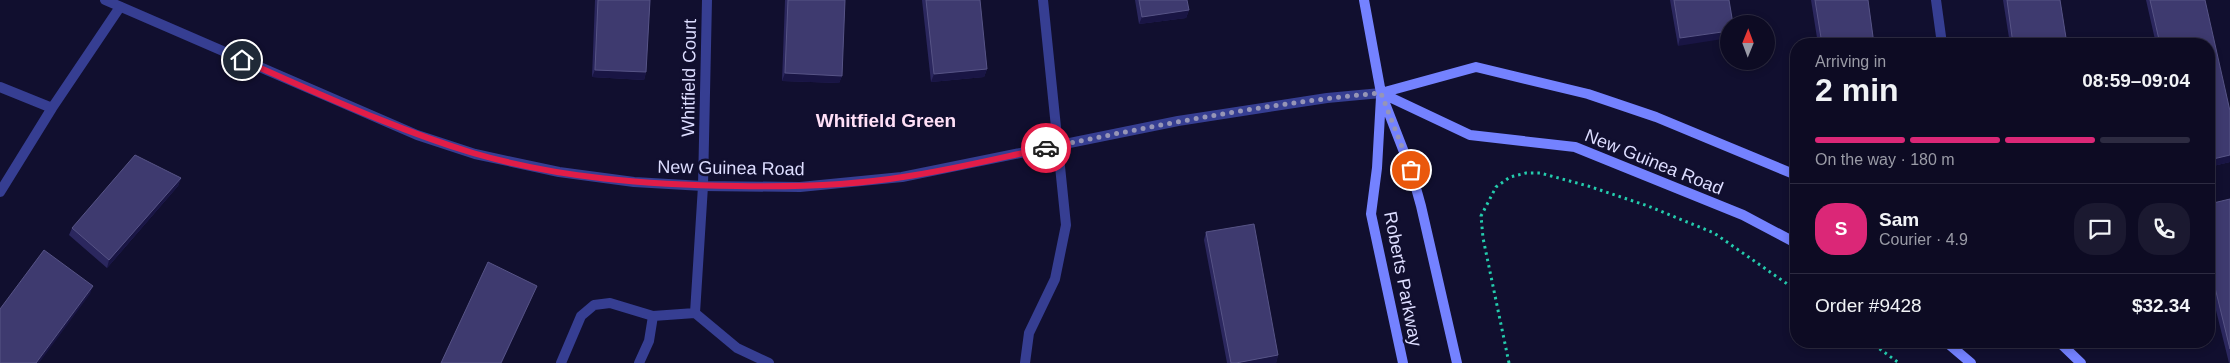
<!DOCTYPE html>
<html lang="en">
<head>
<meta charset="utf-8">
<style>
  :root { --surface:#0d0b23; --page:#1b1930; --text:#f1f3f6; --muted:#9a9ba6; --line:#2d2b41; --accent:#db2777 }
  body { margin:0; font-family:Helvetica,sans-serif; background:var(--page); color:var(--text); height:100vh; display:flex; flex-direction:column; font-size:19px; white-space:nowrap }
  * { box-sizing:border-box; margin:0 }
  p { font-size:16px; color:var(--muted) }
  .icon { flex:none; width:28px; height:28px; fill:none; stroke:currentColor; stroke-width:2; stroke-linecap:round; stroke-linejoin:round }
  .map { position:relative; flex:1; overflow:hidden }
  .details { position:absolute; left:1790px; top:38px; width:425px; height:310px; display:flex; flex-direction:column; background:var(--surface); border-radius:20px; box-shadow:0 2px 8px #0003,0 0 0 1px var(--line) }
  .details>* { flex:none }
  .needle { width:32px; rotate:1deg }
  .buttons { position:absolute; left:1720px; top:15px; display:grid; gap:10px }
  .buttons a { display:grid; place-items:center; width:55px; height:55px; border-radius:50%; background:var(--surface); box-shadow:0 2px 8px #0003,0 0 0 1px var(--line); font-size:25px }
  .pin { position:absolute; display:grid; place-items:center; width:42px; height:42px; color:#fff; margin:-21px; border:2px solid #fff; border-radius:50%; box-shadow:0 1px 5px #0007 }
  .courier { position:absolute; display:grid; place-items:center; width:50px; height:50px; margin:-25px; border:4px solid #e11d48; border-radius:50%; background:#fff; color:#222; box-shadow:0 1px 6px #0007 }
  .summary em { font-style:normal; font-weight:700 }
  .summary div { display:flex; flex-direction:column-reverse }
  .summary { display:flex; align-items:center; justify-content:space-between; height:85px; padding:0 25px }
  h1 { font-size:32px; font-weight:700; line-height:38px }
  .bar { display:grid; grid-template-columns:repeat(4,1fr); gap:8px 5px; align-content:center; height:60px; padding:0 25px }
  .bar i { height:6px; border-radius:4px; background:var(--line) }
  .bar .on { background:var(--accent) }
  .bar p { grid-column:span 4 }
  .line { display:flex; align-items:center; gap:12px; padding:0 25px; border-top:1px solid var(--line) }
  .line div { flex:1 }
  .round { display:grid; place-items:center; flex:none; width:52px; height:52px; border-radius:20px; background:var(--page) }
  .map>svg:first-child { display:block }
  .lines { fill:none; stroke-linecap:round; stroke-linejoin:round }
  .path { stroke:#24ccad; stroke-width:3; stroke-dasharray:2.5 4; stroke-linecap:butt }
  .minor { stroke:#363e92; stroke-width:10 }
  .tertiary { stroke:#363e92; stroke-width:10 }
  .secondary { stroke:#7482ff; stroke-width:10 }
  .wall { fill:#2b275e }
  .shaded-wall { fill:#191544 }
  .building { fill:#3e3a6f; stroke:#575486 }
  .done { stroke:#9695b6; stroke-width:5; stroke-dasharray:0 9 }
  .route { stroke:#e11d48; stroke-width:6 }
  .labels { text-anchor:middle; stroke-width:5; stroke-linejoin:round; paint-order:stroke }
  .street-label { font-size:18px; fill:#ddf; stroke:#110f2f }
  .neighbourhood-label { font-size:19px; font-weight:bold; fill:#ffdff7; stroke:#110f2f }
</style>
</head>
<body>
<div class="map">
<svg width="2230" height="363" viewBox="0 0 2230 363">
  <rect width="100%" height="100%" fill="#110f2f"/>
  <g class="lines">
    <!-- path -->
    <path class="path" d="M1869 341 1899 363
      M1509 363 1483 238 1481 216 1496 187 1510 177 1526 173H1540L1588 186 1648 206 1714 233 1796 290"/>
    <!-- minor -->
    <path class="minor" d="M707 0 703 186 695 313 737 348 769 363
      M1936 0 1942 44
      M0 87 52 108
      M0 192 52 108 120 7
      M561 363 581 316 594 305 610 303 653 316 695 313
      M639 363 649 341 653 316
      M1025 363 1029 333 1055 279 1066 225 1043 0"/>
    <!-- tertiary -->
    <path class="tertiary" d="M105 0 417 135 475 154 559 172 634 182 703 186 800 187 902 177 1178 121 1327 98 1381 93"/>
    <!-- secondary -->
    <path class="secondary" d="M1364 0 1381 93 1411 170 1421 206 1457 363
      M1381 93 1470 135 1575 147 1743 215 1796 243
      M1381 93 1476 67 1588 94 1656 117 1796 175
      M1381 97 1377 168 1371 214 1403 363
      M1945 341 1971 363
      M2058 341 2081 363"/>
  </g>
  <!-- wall -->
  <path class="wall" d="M595 0H650L646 72 644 80 592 77Z
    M785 0H845L842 76 839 83 782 81Z
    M922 0H980L987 69 984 77 931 82Z
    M1135 0H1187L1189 10 1186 18 1139 24Z
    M1670 0H1729L1678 46Z
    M1811 0H1868L1874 44H1818Z
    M2003 0H2060L2067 44H2010Z
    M2146 0H2205L2230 162 2209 167V44H2156Z
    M181 178 178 186 107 268 69 235 72 228Z
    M2230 199V363H2229L2209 282V204Z
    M1206 232 1278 355 1276 363H1227L1204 240Z"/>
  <!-- shaded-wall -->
  <path class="shaded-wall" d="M1189 10 1186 18 1139 24 1142 17Z
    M1729 31V38L1678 46 1680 38Z
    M987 69 984 77 931 82 934 74Z
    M595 70 646 72 644 80 592 77Z
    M785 73 842 76 839 83 782 81Z
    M2230 155V162L2209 167V160Z
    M181 178 178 186 107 268 109 260Z
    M93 286 90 294 39 363H36Z
    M537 286 534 293 502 363H501Z
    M1278 355 1276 363H1236Z"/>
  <!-- building -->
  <path class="building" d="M598 0H650L646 72 595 70Z
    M788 0H845L842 76 785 73Z
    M926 0H980L987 69 934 74Z
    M1139 0H1187L1189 10 1142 17Z
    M1674 0H1729L1733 24H1729V31L1680 38Z
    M1815 0H1868L1874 44H1822Z
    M2007 0H2060L2067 44H2013Z
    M2150 0H2205L2230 111V155L2209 160V44H2160Z
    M135 155 181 178 109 260 72 228Z
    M2230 199V349L2209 263V204Z
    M1254 224 1278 355 1236 363H1231L1206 232Z
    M44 250 93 286 36 363H0V309Z
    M488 262 537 286 501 363H441Z"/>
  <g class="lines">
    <!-- done -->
    <path class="done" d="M1046 148C1157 125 1268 103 1381 93L1411 170"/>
    <!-- route -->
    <path class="route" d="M242 60C318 93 394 129 473 153 558 178 649 185 737 186 792 187 848 186 903 177 951 170 999 158 1046 148"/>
  </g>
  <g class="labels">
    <!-- street labels -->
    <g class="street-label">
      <text transform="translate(689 78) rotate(-89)" y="6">Whitfield Court</text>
      <text transform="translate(1654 162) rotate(22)" y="6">New Guinea Road</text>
      <text transform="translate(731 168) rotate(1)" y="6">New Guinea Road</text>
      <text transform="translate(1403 279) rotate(79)" y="6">Roberts Parkway</text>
    </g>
    <!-- neighbourhood labels -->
    <g class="neighbourhood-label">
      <text x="886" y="127">Whitfield Green</text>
    </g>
  </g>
</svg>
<div class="buttons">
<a><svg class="needle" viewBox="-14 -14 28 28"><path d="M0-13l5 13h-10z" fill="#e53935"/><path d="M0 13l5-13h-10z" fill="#9a9ba6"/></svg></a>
</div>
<div class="pin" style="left:1411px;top:170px;background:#ea580c"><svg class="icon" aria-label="bag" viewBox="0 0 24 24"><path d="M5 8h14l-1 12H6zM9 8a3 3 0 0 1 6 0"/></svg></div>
<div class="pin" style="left:242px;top:60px;background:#1f2937"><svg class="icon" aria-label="home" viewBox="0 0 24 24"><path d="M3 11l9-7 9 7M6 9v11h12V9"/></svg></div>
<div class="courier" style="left:1046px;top:148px"><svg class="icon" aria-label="car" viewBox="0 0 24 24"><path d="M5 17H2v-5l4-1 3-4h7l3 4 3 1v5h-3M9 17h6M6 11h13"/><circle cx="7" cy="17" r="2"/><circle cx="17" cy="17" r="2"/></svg></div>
<section class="details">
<div class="summary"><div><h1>2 min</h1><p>Arriving in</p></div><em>08:59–09:04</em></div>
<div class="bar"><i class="on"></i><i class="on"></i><i class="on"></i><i></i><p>On the way · 180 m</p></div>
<div class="line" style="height:90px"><b class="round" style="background:var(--accent);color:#fff">S</b><div><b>Sam</b><p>Courier · 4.9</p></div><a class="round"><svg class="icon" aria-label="chat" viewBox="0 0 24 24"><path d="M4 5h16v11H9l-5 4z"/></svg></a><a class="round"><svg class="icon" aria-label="phone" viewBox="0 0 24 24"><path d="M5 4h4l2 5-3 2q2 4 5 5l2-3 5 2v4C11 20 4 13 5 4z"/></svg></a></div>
<div class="line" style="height:65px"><div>Order #9428</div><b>$32.34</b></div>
</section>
</div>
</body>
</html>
